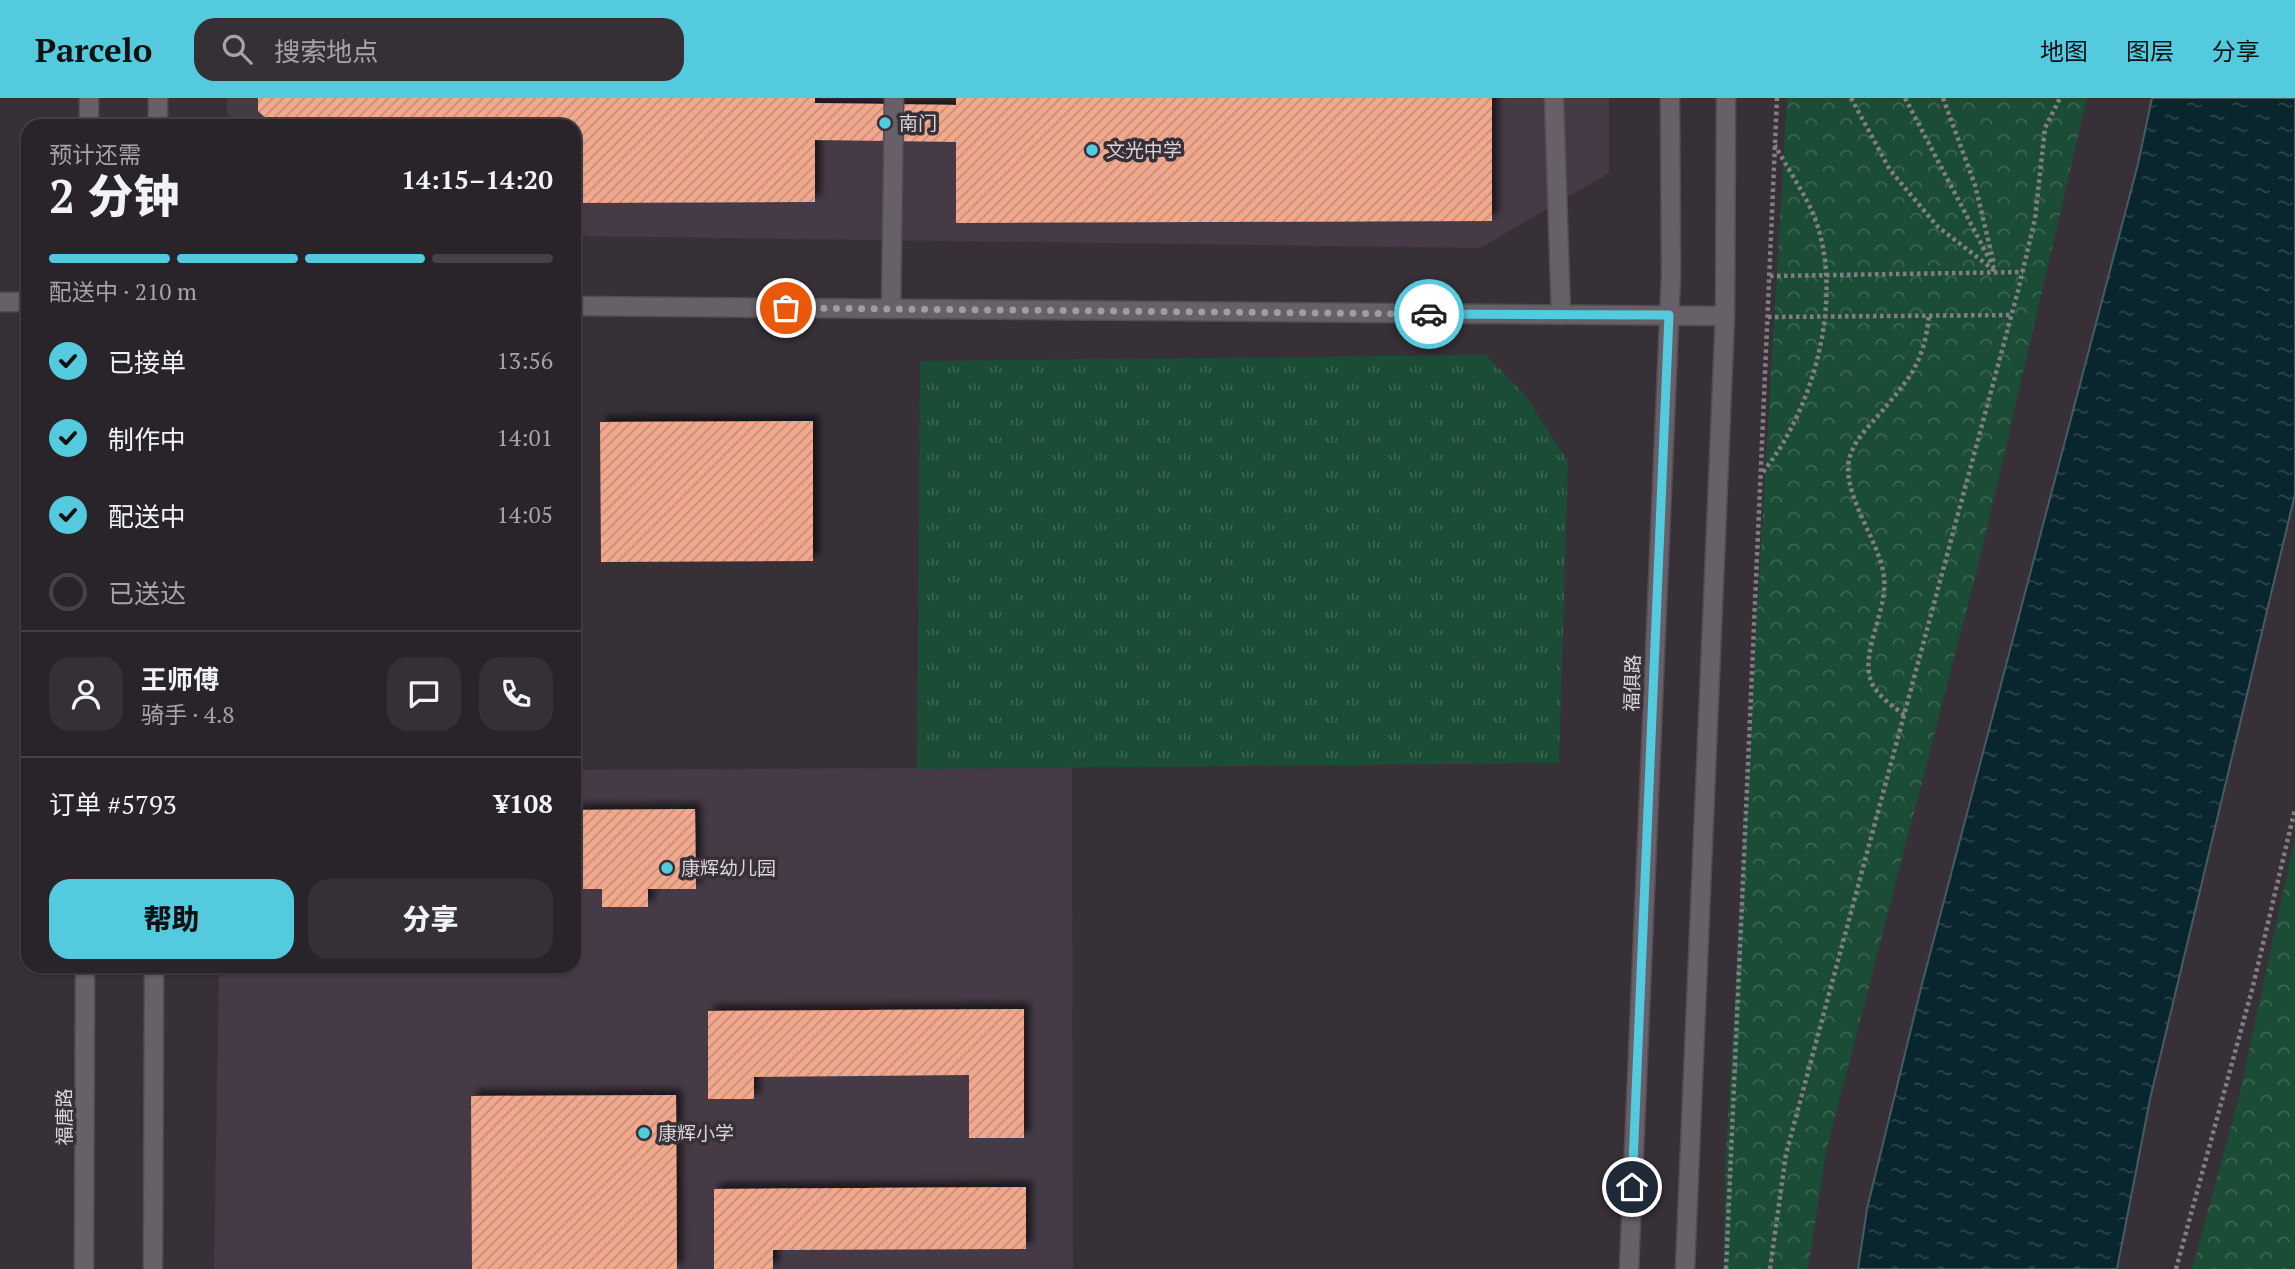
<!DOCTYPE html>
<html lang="zh">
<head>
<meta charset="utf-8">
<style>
  :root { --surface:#292429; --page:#353035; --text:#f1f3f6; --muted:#a5a4a8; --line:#454146; --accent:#54cade }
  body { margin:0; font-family:"PT Serif","Noto Sans SC",serif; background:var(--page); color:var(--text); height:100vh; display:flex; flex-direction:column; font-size:26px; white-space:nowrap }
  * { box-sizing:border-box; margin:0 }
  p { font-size:23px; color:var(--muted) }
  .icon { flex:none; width:38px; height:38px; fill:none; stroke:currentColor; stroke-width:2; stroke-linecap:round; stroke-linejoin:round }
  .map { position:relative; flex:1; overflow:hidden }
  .drawer { position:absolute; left:21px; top:21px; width:560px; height:854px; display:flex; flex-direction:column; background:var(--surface); border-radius:21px; box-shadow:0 2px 5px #0004,0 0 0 2px var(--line) }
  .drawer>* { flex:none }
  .pin { position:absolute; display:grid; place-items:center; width:60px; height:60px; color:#fff; margin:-30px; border:4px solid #fff; border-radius:50%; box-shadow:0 2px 7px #0007 }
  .courier { position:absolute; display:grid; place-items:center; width:70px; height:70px; margin:-35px; border:5px solid #54cade; border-radius:50%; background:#fff; color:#222; box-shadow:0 2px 9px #0007 }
  .summary em { font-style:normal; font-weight:800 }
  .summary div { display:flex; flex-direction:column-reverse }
  .summary { display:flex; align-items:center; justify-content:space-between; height:119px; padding:0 28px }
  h1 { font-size:46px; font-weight:800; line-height:52px }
  .bar { display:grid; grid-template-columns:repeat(4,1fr); gap:10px 7px; align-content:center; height:84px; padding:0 28px }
  .bar i { height:9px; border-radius:5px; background:var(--line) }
  .bar .active { background:var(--accent) }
  .bar p { grid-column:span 4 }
  .line { display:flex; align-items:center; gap:18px; padding:0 28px; border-top:2px solid var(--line) }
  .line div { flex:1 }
  .round { display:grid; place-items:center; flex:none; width:74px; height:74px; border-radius:21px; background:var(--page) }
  ol { padding:0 28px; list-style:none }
  li { display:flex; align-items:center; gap:21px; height:77px }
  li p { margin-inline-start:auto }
  li .icon { padding:7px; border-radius:50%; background:var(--accent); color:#111; stroke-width:4 }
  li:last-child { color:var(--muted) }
  li i { width:38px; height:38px; border:4px solid var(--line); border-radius:50% }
  .button { display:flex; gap:14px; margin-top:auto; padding:14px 28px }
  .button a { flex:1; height:80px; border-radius:21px; background:var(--accent); color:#111; font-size:28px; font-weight:800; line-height:80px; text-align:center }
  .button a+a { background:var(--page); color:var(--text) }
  header { display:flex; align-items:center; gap:42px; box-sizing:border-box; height:98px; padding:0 35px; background:var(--accent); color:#111 }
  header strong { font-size:33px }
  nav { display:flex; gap:38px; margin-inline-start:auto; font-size:24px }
  .search { width:490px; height:63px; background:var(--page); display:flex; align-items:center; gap:18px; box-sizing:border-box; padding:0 24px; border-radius:21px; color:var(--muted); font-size:26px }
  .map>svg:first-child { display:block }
  .built { fill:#453a45 }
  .grass { fill:url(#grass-tufts) }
  .forest { fill:url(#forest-crowns) }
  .water { fill:url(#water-ripples); stroke:#485b62; stroke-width:2 }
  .building { fill:url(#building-hatch); filter:url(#shadow) }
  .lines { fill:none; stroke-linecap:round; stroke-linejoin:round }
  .street-casing { stroke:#534d53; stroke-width:21 }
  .secondary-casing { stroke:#534d53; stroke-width:21 }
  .path { stroke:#847e84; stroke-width:4.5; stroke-dasharray:3.5 3.5; stroke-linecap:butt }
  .street { stroke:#686068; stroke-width:18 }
  .secondary { stroke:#686068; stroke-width:18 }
  .done { stroke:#a19ca1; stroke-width:7; stroke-dasharray:0 12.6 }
  .route { stroke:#54cade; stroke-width:9 }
  .poi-dot { fill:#54cade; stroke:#373037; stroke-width:2.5 }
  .labels { text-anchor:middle; stroke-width:7; stroke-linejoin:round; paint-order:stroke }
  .poi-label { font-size:19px; fill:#dad6da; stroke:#373037; text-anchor:start }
  .street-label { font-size:19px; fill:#dad6da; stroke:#373037 }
</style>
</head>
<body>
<header>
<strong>Parcelo</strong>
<div class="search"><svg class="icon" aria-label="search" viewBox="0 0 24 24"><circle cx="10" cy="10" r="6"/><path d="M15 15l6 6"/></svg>搜索地点</div>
<nav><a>地图</a><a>图层</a><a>分享</a></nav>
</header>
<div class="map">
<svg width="2295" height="1171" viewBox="0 0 2295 1171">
  <defs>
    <pattern id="grass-tufts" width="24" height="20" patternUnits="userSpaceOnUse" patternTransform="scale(1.75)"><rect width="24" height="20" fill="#1a4c36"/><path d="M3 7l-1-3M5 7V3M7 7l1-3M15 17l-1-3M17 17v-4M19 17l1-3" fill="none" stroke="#3b6552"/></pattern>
    <pattern id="forest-crowns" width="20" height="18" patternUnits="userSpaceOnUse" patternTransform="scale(1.75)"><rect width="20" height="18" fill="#1a4c36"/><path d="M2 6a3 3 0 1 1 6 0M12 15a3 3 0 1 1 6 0" fill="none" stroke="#3b6552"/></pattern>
    <pattern id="water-ripples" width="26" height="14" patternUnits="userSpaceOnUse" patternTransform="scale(1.75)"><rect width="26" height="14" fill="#09262f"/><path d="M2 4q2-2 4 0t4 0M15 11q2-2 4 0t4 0" fill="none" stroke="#2c454d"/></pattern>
    <pattern id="building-hatch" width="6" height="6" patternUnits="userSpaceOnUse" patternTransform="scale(1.75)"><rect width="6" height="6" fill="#f1a88d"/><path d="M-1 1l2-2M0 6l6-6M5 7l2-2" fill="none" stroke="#c58e7a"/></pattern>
    <filter id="shadow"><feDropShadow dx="6" dy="-6" stdDeviation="3.5" flood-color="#0009"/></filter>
  </defs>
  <rect width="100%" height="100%" fill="#373037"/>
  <!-- built -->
  <path class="built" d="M227 0H1609V75L1480 150 574 138V28H240L227 15Z
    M1072 669 1073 1171H214L219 868H574V672Z"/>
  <!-- grass -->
  <path class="grass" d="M1486 257 1526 298 1568 364 1559 665 917 671 920 263Z"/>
  <!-- forest -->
  <path class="forest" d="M1787 0H2087L1981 456 1826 1054 1808 1171H1724L1725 1069Z
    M2295 739V1171H2192L2238 1003Z"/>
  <!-- water -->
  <path class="water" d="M2152 0H2295V396L2150 1001 2117 1171H1858L1867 1111 1921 890 2138 66Z"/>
  <!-- building -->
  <path class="building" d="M258 0H815V5L956 7V0H1492V123L956 125V44L815 42V104L574 105V28H274L258 13Z
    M813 323V463L601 464 600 324Z
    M695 711 696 791H648V809H602V791H574V712Z
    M1024 911V1040H969V977L754 979V1001H708V913Z
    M676 997 677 1171H472L471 998Z
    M1026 1089V1151L773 1152V1171H714V1091Z"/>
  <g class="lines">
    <defs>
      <path id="street" d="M1554 0 1561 217
        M0 204H28
        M891 211 894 0"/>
      <path id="secondary" d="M89 28V0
        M158 28V0
        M574 208 1725 218
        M84 1171 85 868
        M153 1171 154 868
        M1629 1171 1671 177 1670 0
        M1685 1171 1725 218 1726 0"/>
    </defs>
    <!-- street casing -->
    <use href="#street" class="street-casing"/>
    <!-- secondary casing -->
    <use href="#secondary" class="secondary-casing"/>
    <!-- path -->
    <path class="path" d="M1851 0 1890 72 1937 128 1995 173
      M1905 0 1994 170
      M1943 0 1975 87 1994 166
      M1770 178 2023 174
      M1768 219 2012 217
      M1763 374C1815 309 1845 197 1814 118 1804 94 1787 70 1775 47
      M1904 617C1893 608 1876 597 1871 583 1860 554 1888 512 1884 479 1880 441 1835 389 1852 353 1857 340 1868 329 1877 319 1908 282 1924 267 1929 217
      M1726 1171 1777 0
      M1770 1171 1786 1056 2018 193 2035 121 2045 30 2060 0
      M2176 1171 2253 888 2295 711"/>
    <!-- street -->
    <use href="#street" class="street"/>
    <!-- secondary -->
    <use href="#secondary" class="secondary"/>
  </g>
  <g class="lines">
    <!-- done -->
    <path class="done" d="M786 210 1429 216"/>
    <!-- route -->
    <path class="route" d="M1429 216 1669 217 1632 1089"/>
  </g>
  <!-- markers -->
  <g class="poi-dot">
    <circle cx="885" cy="25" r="7"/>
    <circle cx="1092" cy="52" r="7"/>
    <circle cx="667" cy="770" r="7"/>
    <circle cx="644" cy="1035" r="7"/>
  </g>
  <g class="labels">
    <!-- poi labels -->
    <g class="poi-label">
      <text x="899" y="32">南门</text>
      <text x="1106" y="59">文光中学</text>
      <text x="681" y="777">康辉幼儿园</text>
      <text x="658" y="1042">康辉小学</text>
    </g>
    <!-- street labels -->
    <g class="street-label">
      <text transform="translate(1632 585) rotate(-88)" y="7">福俱路</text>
      <text transform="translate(64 1019) rotate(-90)" y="7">福唐路</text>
    </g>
  </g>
</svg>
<div class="pin" style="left:786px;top:210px;background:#ea580c"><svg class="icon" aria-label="bag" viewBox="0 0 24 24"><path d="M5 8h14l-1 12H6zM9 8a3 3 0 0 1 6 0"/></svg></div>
<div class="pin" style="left:1632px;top:1089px;background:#1f2937"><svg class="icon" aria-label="home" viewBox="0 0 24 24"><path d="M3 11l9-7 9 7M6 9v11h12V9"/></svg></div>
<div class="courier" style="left:1429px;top:216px"><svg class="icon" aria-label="car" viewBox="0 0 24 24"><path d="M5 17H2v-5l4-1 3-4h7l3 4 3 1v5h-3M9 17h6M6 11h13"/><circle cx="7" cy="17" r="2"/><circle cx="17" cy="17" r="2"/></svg></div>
<section class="drawer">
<div class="summary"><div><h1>2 分钟</h1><p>预计还需</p></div><em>14:15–14:20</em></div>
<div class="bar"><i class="active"></i><i class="active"></i><i class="active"></i><i></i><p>配送中 · 210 m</p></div>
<ol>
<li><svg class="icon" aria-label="check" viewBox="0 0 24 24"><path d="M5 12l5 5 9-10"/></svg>已接单<p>13:56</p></li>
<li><svg class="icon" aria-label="check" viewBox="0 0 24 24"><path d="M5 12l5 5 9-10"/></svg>制作中<p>14:01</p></li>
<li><svg class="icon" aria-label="check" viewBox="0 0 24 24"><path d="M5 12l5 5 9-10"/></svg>配送中<p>14:05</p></li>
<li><i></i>已送达</li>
</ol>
<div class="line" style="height:126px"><a class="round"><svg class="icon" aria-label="person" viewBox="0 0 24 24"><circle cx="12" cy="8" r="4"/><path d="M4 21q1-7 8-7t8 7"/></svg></a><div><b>王师傅</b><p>骑手 · 4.8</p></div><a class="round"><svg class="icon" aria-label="chat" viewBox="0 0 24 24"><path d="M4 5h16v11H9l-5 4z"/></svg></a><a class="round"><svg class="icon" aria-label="phone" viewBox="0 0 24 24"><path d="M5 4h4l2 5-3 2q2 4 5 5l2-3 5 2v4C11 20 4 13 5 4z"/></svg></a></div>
<div class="line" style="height:91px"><div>订单 #5793</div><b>¥108</b></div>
<div class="button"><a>帮助</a><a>分享</a></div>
</section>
</div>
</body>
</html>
